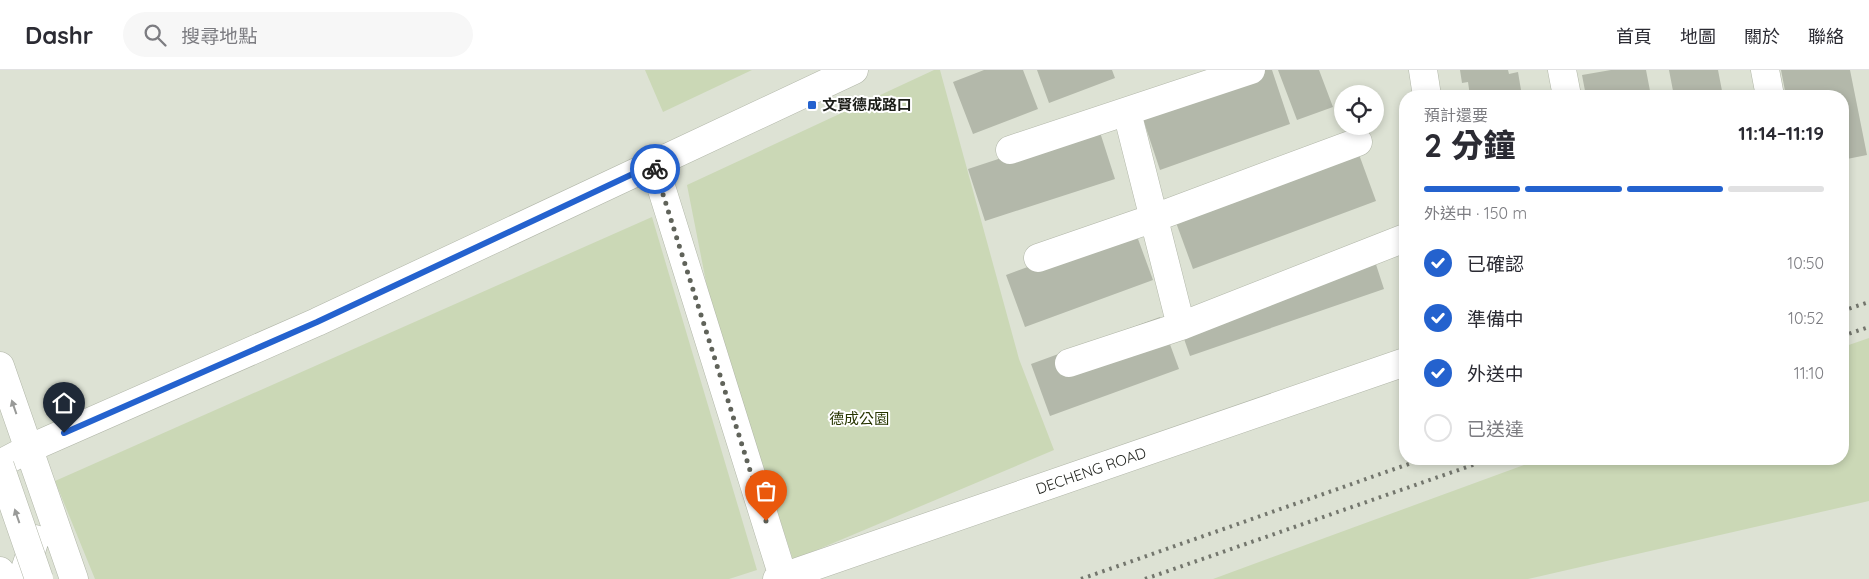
<!DOCTYPE html>
<html lang="zh-TW">
<head>
<meta charset="utf-8">
<style>
  :root { --surface:#fff; --page:#f7f7f7; --text:#2b2b33; --muted:#7c7c81; --line:#e1e1e2; --accent:#2462ce }
  body { margin:0; font-family:Quicksand,"Noto Sans TC",sans-serif; background:var(--page); color:var(--text); height:100vh; display:flex; flex-direction:column; font-size:19px; white-space:nowrap }
  * { box-sizing:border-box; margin:0 }
  p { font-size:16px; color:var(--muted) }
  .icon { flex:none; width:28px; height:28px; fill:none; stroke:currentColor; stroke-width:2; stroke-linecap:round; stroke-linejoin:round }
  .map { position:relative; flex:1; overflow:hidden }
  .details { position:absolute; left:1399px; top:20px; width:450px; height:375px; display:flex; flex-direction:column; background:var(--surface); border-radius:20px; box-shadow:0 2px 8px #0003 }
  .details>* { flex:none }
  .controls { position:absolute; left:1334px; top:15px; display:grid; gap:10px }
  .controls a { display:grid; place-items:center; width:50px; height:50px; border-radius:50%; background:var(--surface); box-shadow:0 2px 8px #0003; font-size:25px }
  .pin { position:absolute; display:grid; place-items:center; width:42px; height:42px; color:#fff; margin:-51px -21px; border-radius:50% 50% 50% 0; rotate:-45deg; box-shadow:0 0 5px #0007 }
  .pin .icon { rotate:45deg }
  .courier { position:absolute; display:grid; place-items:center; width:50px; height:50px; margin:-25px; border:4px solid #2462ce; border-radius:50%; background:#fff; color:#222; box-shadow:0 1px 6px #0007 }
  .headline em { font-style:normal; font-weight:800 }
  .headline div { display:flex; flex-direction:column-reverse }
  .headline { display:flex; align-items:center; justify-content:space-between; height:85px; padding:0 25px }
  h1 { font-size:32px; font-weight:800; line-height:38px }
  .bar { display:grid; grid-template-columns:repeat(4,1fr); gap:8px 5px; align-content:center; height:60px; padding:0 25px }
  .bar i { height:6px; border-radius:4px; background:var(--line) }
  .bar .on { background:var(--accent) }
  .bar p { grid-column:span 4 }
  ol { padding:0 25px; list-style:none }
  li { display:flex; align-items:center; gap:15px; height:55px }
  li p { margin-inline-start:auto }
  li .icon { padding:5px; border-radius:50%; background:var(--accent); color:#fff; stroke-width:4 }
  li:last-child { color:var(--muted) }
  li i { width:28px; height:28px; border:2px solid var(--line); border-radius:50% }
  header { display:flex; align-items:center; gap:30px; box-sizing:border-box; height:70px; padding:0 25px; background:var(--surface); border-bottom:1px solid var(--line) }
  header strong { font-size:24px }
  nav { display:flex; gap:28px; margin-inline-start:auto; font-size:18px }
  .search { width:350px; height:45px; background:var(--page); display:flex; align-items:center; gap:12px; box-sizing:border-box; padding:0 18px; border-radius:28px; color:var(--muted); font-size:19px }
  .map>svg:first-child { display:block }
  .green { fill:#cbd8b6 }
  .building { fill:#b3b8aa }
  .lines { fill:none; stroke-linecap:round; stroke-linejoin:round }
  .minor-casing { stroke:#b1b6a8; stroke-width:29 }
  .minor { stroke:#fff; stroke-width:28 }
  .rail { stroke:#73766d; stroke-width:4; stroke-dasharray:2.5 5; stroke-linecap:butt }
  .minor-bridge-casing { stroke:#b1b6a8; stroke-width:29; stroke-linecap:butt }
  .minor-bridge { stroke:#fff; stroke-width:28 }
  .oneway { fill:#999a98 }
  .done { stroke:#60635a; stroke-width:5; stroke-dasharray:0 9 }
  .route { stroke:#2462ce; stroke-width:6 }
  .poi-dot { fill:#2462ce; stroke:#fff; stroke-width:2 }
  .labels { text-anchor:middle; stroke-width:4; stroke-linejoin:round; paint-order:stroke }
  .poi-label { font-size:15px; font-weight:bold; fill:#1c1e19; stroke:#fff; text-anchor:start }
  .park-label { font-size:15px; fill:#273500; stroke:#fff }
  .street-label { font-size:15px; fill:#1c1e19; stroke:#fff }
</style>
</head>
<body>
<header>
<strong>Dashr</strong>
<div class="search"><svg class="icon" aria-label="search" viewBox="0 0 24 24"><circle cx="10" cy="10" r="6"/><path d="M15 15l6 6"/></svg>搜尋地點</div>
<nav><a>首頁</a><a>地圖</a><a>關於</a><a>聯絡</a></nav>
</header>
<div class="map">
<svg width="1869" height="509" viewBox="0 0 1869 509">
  <rect width="100%" height="100%" fill="#dde2d4"/>
  <!-- green -->
  <path class="green" d="M645 0H752L663 42Z
    M934 0H940L1019 289 1054 380 793 490 710 232 687 115Z
    M652 147 757 500 729 509H95L55 411Z
    M1869 268V431L1528 509H1213L1540 389H1842L1843 277Z"/>
  <!-- building -->
  <path class="building" d="M984 0H1023L1038 39 973 64 953 12Z
    M1037 0H1112L1115 8 1049 33Z
    M1255 0H1272L1290 54 1160 100 1140 40Z
    M1278 0H1319L1333 37 1297 50Z
    M1460 0H1508L1509 4 1518 2 1522 26H1470L1468 12 1462 13Z
    M1611 0H1646L1651 26H1586L1582 5Z
    M1669 0H1718L1723 26H1674Z
    M1781 0H1850L1867 85 1842 90V26H1786Z
    M1098 56 1115 109 985 151 968 99Z
    M1357 79 1376 131 1193 199 1174 147Z
    M1134 158 1153 210 1025 257 1006 205Z
    M1370 176 1384 219 1190 286 1175 243Z
    M1160 247 1179 299 1050 346 1031 294Z"/>
  <g class="lines">
    <defs>
      <path id="minor" d="M1423 0 1427 26
        M1562 0 1567 26
        M1765 0 1770 26
        M1127 42 1181 256
        M1010 80 1251 0
        M654 94 783 507
        M1038 188 1154 148 1358 72
        M1069 293 1181 256 1405 168
        M0 296 74 509
        M0 394 28 379 317 252 854 0
        M0 501 3 509
        M22 509 35 469
        M777 509 1405 292"/>
    </defs>
    <!-- minor casing -->
    <use href="#minor" class="minor-casing"/>
    <!-- minor -->
    <use href="#minor" class="minor"/>
    <!-- rail -->
    <path class="rail" d="M1842 241 1869 232
      M1842 266 1869 257
      M1081 509 1423 389
      M1145 509 1490 389"/>
    <defs>
      <path id="minor-bridge" d="M0 396 39 509"/>
    </defs>
    <!-- minor-bridge casing -->
    <use href="#minor-bridge" class="minor-bridge-casing"/>
    <!-- minor-bridge -->
    <use href="#minor-bridge" class="minor-bridge"/>
  </g>
  <!-- one-way arrows -->
  <defs><path id="oneway-solid" d="M-6-.8H1V-3.2L6.5 0L1 3.2V.8H-6Z" transform="scale(1.25)"/></defs>
  <g class="oneway">
    <use href="#oneway-solid" transform="translate(14 337) rotate(-109)"/>
    <use href="#oneway-solid" transform="translate(17 446) rotate(-109)"/>
  </g>
  <g class="lines">
    <!-- done -->
    <path class="done" d="M655 99 766 451"/>
    <!-- route -->
    <path class="route" d="M64 363 317 252 654 94 655 99"/>
  </g>
  <!-- markers -->
  <rect class="poi-dot" x="807" y="30" width="10" height="10" rx="2.5"/>
  <g class="labels">
    <!-- poi labels -->
    <g class="poi-label">
      <text x="822" y="40">文賢德成路口</text>
    </g>
    <!-- park labels -->
    <g class="park-label">
      <text x="859" y="354">德成公園</text>
    </g>
    <!-- street labels -->
    <g class="street-label">
      <text transform="translate(1091 401) rotate(-19)" y="5">DECHENG ROAD</text>
    </g>
  </g>
</svg>
<div class="controls">
<a><svg class="icon" aria-label="locate" viewBox="0 0 24 24"><circle cx="12" cy="12" r="6"/><path d="M12 2v4M12 18v4M2 12h4M18 12h4"/></svg></a>
</div>
<div class="pin" style="left:766px;top:451px;background:#ea580c"><svg class="icon" aria-label="bag" viewBox="0 0 24 24"><path d="M5 8h14l-1 12H6zM9 8a3 3 0 0 1 6 0"/></svg></div>
<div class="pin" style="left:64px;top:363px;background:#1f2937"><svg class="icon" aria-label="home" viewBox="0 0 24 24"><path d="M3 11l9-7 9 7M6 9v11h12V9"/></svg></div>
<div class="courier" style="left:655px;top:99px"><svg class="icon" aria-label="bike" viewBox="0 0 24 24"><circle cx="6" cy="16" r="4"/><circle cx="18" cy="16" r="4"/><path d="M6 16l4-8h5l3 8M10 8l3 8H6M13 5h3"/></svg></div>
<section class="details">
<div class="headline"><div><h1>2 分鐘</h1><p>預計還要</p></div><em>11:14–11:19</em></div>
<div class="bar"><i class="on"></i><i class="on"></i><i class="on"></i><i></i><p>外送中 · 150 m</p></div>
<ol>
<li><svg class="icon" aria-label="check" viewBox="0 0 24 24"><path d="M5 12l5 5 9-10"/></svg>已確認<p>10:50</p></li>
<li><svg class="icon" aria-label="check" viewBox="0 0 24 24"><path d="M5 12l5 5 9-10"/></svg>準備中<p>10:52</p></li>
<li><svg class="icon" aria-label="check" viewBox="0 0 24 24"><path d="M5 12l5 5 9-10"/></svg>外送中<p>11:10</p></li>
<li><i></i>已送達</li>
</ol>
</section>
</div>
</body>
</html>
